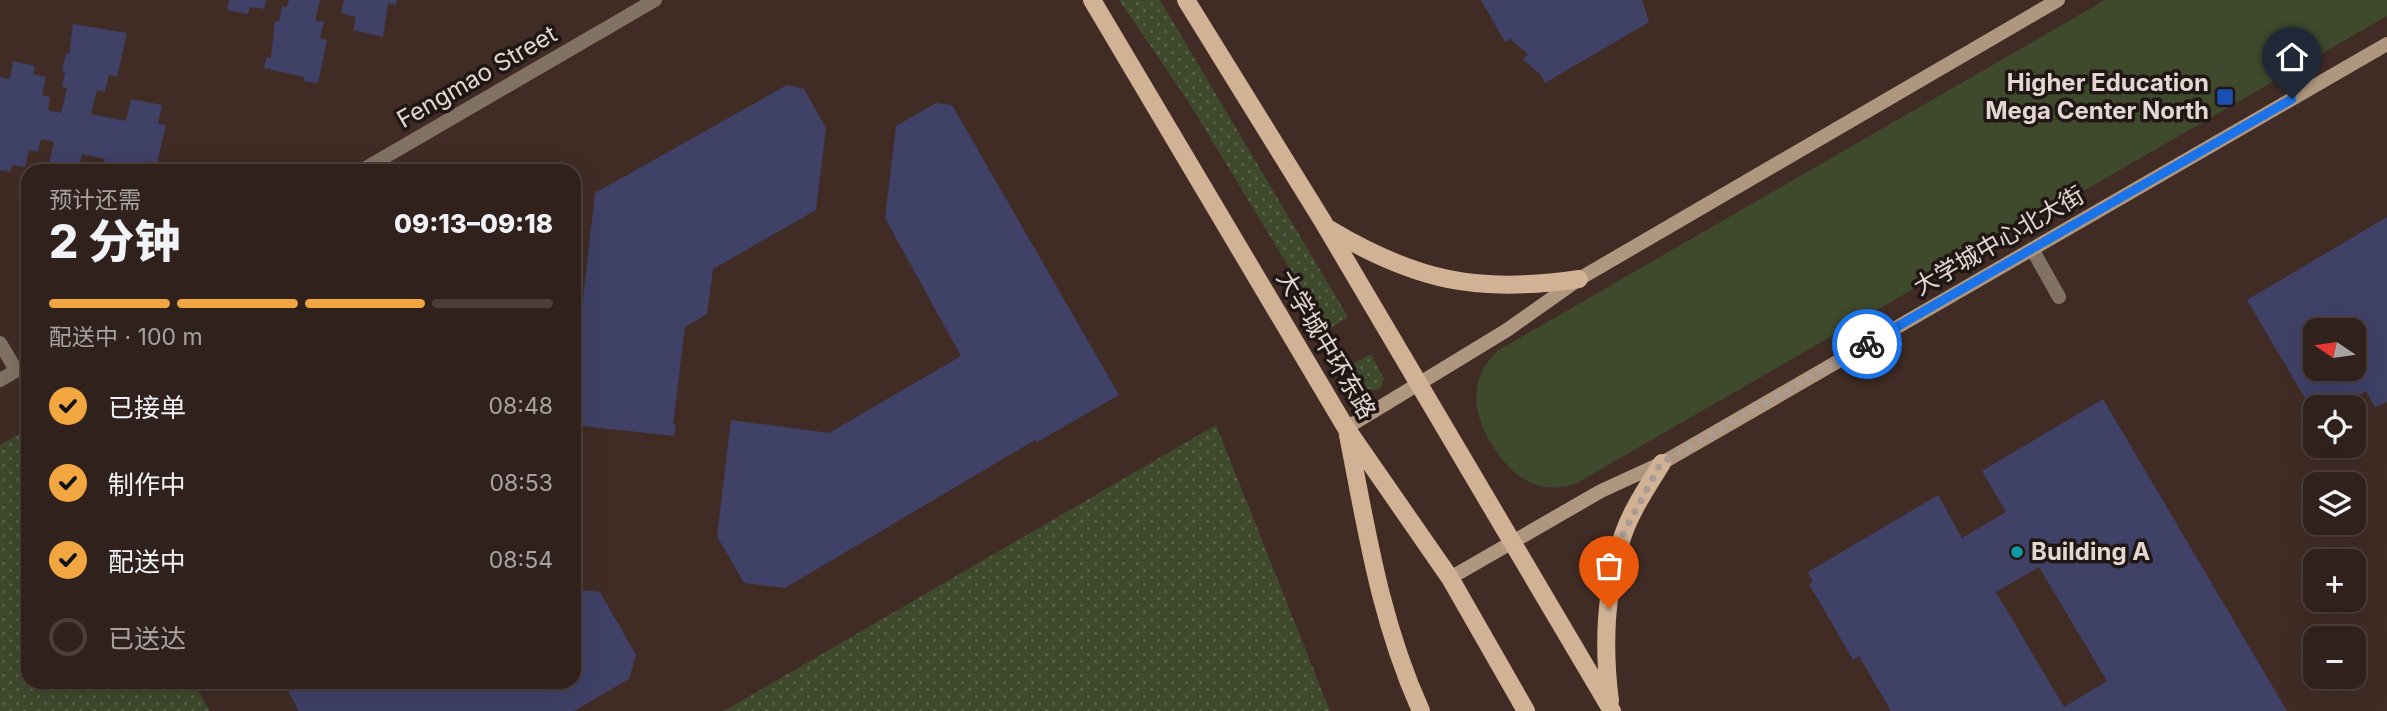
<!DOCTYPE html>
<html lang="zh">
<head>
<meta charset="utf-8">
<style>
  :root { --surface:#30211c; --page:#3c2e29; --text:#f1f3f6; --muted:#a8a3a3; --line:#4b3e3b; --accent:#f1a63f }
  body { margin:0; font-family:Inter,"Noto Sans SC",sans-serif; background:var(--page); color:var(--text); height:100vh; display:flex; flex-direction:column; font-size:26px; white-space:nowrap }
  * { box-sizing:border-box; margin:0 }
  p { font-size:23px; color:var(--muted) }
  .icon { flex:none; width:38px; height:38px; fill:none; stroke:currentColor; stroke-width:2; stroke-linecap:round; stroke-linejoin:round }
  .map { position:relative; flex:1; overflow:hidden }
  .side { position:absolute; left:21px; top:164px; width:560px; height:525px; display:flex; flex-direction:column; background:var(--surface); border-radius:21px; box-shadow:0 7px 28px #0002,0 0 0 2px var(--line) }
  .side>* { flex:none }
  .needle { width:46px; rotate:283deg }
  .tools { position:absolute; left:2303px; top:318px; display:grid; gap:14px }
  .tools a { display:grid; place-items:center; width:63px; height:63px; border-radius:14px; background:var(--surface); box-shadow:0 7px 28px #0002,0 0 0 2px var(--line); font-size:35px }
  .pin { position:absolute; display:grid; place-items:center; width:60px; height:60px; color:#fff; margin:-72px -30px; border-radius:50% 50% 50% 0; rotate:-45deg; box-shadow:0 0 7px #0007 }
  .pin .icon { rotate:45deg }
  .courier { position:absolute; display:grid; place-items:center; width:70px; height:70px; margin:-35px; border:5px solid #1a73e8; border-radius:50%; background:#fff; color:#222; box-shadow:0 2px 9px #0007 }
  .headline em { font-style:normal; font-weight:800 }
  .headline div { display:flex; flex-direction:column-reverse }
  .headline { display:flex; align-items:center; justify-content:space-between; height:119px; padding:0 28px }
  h1 { font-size:46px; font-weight:800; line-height:52px }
  .bar { display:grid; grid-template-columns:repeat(4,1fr); gap:10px 7px; align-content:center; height:84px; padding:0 28px }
  .bar i { height:9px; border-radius:5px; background:var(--line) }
  .bar .current { background:var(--accent) }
  .bar p { grid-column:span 4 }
  ol { padding:0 28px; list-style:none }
  li { display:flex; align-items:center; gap:21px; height:77px }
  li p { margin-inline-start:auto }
  li .icon { padding:7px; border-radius:50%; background:var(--accent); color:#111; stroke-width:4 }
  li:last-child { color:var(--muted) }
  li i { width:38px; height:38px; border:4px solid var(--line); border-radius:50% }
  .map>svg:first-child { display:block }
  .grass { fill:url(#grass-dots) }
  .green { fill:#3f492c }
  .building { fill:#3f4167; fill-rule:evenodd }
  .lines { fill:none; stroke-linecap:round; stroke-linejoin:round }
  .service { stroke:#827264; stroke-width:14 }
  .tertiary { stroke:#827264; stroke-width:14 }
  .secondary { stroke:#af967f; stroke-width:14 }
  .primary { stroke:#d2b294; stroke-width:18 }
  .done { stroke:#ab9b95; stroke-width:7; stroke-dasharray:0 12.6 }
  .route { stroke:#1a73e8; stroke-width:9 }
  .transit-dot { fill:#1a4fb4; stroke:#201714; stroke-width:2.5 }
  .culture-dot { fill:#0f9aa8; stroke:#201714; stroke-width:2.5 }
  .labels { text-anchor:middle; stroke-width:7; stroke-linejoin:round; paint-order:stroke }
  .street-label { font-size:24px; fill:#e4d7d2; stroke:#201714 }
  .poi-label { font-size:24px; font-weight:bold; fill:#e4d7d2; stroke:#201714; text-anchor:end }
</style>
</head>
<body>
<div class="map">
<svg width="2387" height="711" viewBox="0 0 2387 711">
  <defs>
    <pattern id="grass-dots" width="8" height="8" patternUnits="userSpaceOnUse" patternTransform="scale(1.75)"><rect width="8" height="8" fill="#3f492c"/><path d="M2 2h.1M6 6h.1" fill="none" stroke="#5b624a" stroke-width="1.8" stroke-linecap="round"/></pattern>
  </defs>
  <rect width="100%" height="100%" fill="#402c25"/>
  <!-- grass -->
  <path class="grass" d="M1119 0H1160L1348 317 1327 330 1188 101Z
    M1371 354 1384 379 1381 388C1363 396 1357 380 1349 366Z
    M1216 425 1330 711H724Z
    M28 429V682L194 683 210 711H0V445Z"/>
  <!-- green -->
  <path class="green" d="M2105 0H2387V16L1577 483C1538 497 1512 477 1492 445 1472 412 1468 381 1497 351Z"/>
  <!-- building -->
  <path class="building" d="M229 0H266L264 9 250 7 248 14 227 10Z
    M289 0H320L315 21 324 22 320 38 327 40 318 83 303 81 304 77 264 68 267 57 271 58 275 21 279 22 282 6 287 7Z
    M344 0H397L396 5 388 3 383 37 353 30 356 17 341 13Z
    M1481 0H1642L1649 22 1545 83 1540 74 1523 60 1528 54 1511 40 1514 37 1505 42Z
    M73 24 127 33 117 77 109 75 105 92 97 90 91 114 126 121 131 99 162 105 158 124 166 125 157 163 149 161 147 172 102 171 105 159 82 154 78 172H42L44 164 49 165 54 142 41 139 38 152 29 150 25 167 12 165 10 172 0 170V77L10 79 13 61 35 66 33 74 46 77 42 95 50 97 48 110 61 113 67 88 62 87 65 72 62 71 66 53 69 54Z
    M787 85 804 89 826 128 816 210 713 269 707 314 685 327 673 425H676L674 436 574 425V379L595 193Z
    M936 103 952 105 1119 395 1037 442 1035 440 785 588 744 583 717 536 731 420 829 433 961 356 885 218 896 126Z
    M2387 217V402L2375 407 2366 391 2338 408H2315V415L2247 300ZM2315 331H2354V369H2315Z
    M2103 399 2287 711H1891L1859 656 1853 660 1809 584 1813 582 1808 572 1938 495 1962 538 2006 512 1982 471ZM2039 567 2107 681 2064 707 1996 592Z
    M574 589 600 592 636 655 629 679 574 711H299L283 682H574Z"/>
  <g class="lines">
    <!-- service -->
    <path class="service" d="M2032 249 2059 297"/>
    <!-- tertiary -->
    <path class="tertiary" d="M359 172 655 0
      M0 343 16 370
      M0 380 28 364"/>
    <!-- secondary -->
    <path class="secondary" d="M1346 428 1507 330 1579 279 2058 0
      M1450 578 1601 491 1662 463 2387 44"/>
    <!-- primary -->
    <path class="primary" d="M1092 0 1346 428 1450 578 1526 711
      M1186 0 1322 220 1612 711
      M1329 229C1416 281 1478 294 1579 279
      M1348 435C1367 532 1380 620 1421 711
      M1610 701C1603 648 1605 586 1623 535 1632 509 1648 486 1662 463"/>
  </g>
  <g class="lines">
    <!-- done -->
    <path class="done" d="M1609 608 1615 560 1624 532 1661 463 1867 344"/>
    <!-- route -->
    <path class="route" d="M1867 344 2292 99"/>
  </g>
  <!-- markers -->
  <rect class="transit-dot" x="2216" y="88" width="18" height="18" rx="3.5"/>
  <circle class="culture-dot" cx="2017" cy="552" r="7"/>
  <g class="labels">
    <!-- street labels -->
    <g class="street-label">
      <text transform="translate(477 77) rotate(-30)" y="8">Fengmao Street</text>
      <text transform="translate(1999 241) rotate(-30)" y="8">大学城中心北大街</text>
      <text transform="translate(1326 345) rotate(59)" y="8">大学城中环东路</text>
    </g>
    <!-- poi labels -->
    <g class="poi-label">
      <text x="2209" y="91">Higher Education<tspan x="2209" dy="28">Mega Center North</tspan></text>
      <text x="2031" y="560" text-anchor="start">Building A</text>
    </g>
  </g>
</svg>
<div class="tools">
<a><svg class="needle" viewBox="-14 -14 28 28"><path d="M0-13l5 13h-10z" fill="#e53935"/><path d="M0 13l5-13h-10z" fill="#a8a3a3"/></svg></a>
<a><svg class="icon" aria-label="locate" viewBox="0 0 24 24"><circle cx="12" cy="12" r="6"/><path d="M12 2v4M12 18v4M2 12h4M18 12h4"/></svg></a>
<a><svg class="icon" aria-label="layers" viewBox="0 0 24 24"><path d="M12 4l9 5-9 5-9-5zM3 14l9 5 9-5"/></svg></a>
<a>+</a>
<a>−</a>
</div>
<div class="pin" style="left:1609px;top:608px;background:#ea580c"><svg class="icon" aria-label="bag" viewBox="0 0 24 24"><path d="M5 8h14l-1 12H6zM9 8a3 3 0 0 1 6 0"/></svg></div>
<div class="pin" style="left:2292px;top:99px;background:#1f2937"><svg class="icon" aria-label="home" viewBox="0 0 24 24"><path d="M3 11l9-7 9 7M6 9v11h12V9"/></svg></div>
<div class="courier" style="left:1867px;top:344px"><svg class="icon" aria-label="bike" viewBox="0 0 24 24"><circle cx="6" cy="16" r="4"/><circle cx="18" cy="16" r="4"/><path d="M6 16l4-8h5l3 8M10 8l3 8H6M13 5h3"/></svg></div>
<section class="side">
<div class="headline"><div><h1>2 分钟</h1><p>预计还需</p></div><em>09:13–09:18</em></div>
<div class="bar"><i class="current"></i><i class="current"></i><i class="current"></i><i></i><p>配送中 · 100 m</p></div>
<ol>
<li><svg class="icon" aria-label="check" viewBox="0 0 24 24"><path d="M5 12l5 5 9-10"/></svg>已接单<p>08:48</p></li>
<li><svg class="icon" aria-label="check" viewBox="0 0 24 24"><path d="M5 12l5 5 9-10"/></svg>制作中<p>08:53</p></li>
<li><svg class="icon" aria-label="check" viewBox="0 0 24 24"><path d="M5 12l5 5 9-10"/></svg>配送中<p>08:54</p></li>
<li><i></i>已送达</li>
</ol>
</section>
</div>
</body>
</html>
